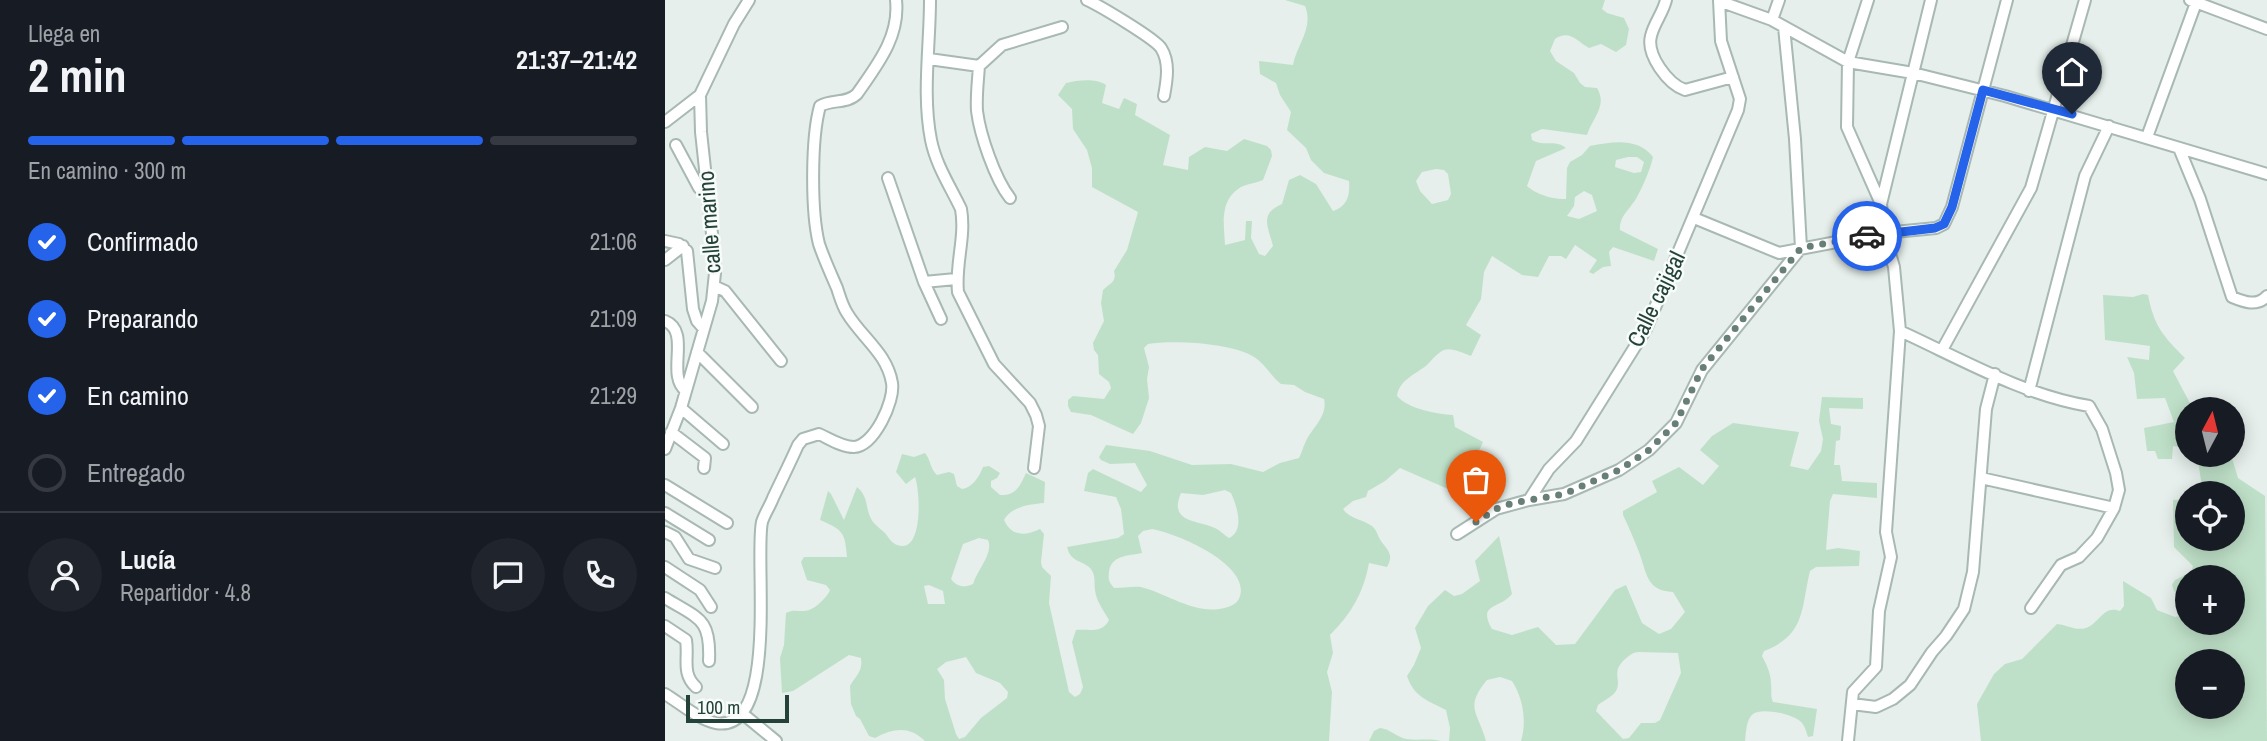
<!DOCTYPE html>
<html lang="es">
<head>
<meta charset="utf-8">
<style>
  :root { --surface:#171b24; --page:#20242c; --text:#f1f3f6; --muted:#9ea1a6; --line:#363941; --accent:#2563eb }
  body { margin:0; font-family:"Archivo Narrow",sans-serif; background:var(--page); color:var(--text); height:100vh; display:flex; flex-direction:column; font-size:26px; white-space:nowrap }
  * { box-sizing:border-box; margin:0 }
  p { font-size:23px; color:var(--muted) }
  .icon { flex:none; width:38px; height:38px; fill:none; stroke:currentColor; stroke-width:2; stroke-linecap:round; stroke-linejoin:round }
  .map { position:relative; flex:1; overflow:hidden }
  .details { display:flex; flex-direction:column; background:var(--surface); width:665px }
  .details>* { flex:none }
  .needle { width:46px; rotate:7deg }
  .fabs { position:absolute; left:1510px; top:397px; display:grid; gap:14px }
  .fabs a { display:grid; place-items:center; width:70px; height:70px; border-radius:50%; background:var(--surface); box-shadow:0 4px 18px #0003; font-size:35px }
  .scale { position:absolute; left:21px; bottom:18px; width:103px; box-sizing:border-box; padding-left:7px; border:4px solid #24423a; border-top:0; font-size:19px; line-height:24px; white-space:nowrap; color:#24423a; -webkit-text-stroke:5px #f7fbf9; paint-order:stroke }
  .pin { position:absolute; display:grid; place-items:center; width:60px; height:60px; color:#fff; margin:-72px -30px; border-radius:50% 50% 50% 0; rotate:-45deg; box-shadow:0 0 7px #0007 }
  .pin .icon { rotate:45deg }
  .courier { position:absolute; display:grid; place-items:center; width:70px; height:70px; margin:-35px; border:5px solid #2563eb; border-radius:50%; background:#fff; color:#222; box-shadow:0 2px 9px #0007 }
  .head em { font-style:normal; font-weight:700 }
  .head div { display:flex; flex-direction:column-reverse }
  .head { display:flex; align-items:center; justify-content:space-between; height:119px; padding:0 28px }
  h1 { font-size:46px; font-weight:700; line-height:52px }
  .bar { display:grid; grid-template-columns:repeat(4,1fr); gap:10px 7px; align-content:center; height:84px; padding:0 28px }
  .bar i { height:9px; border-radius:5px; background:var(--line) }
  .bar .selected { background:var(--accent) }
  .bar p { grid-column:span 4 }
  .line { display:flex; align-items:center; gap:18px; padding:0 28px; border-top:2px solid var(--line) }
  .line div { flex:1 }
  .round { display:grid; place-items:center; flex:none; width:74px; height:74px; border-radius:37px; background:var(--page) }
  ol { padding:0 28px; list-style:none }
  li { display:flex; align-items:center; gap:21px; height:77px }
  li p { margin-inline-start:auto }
  li .icon { padding:7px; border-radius:50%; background:var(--accent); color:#fff; stroke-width:4 }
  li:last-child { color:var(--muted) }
  li i { width:38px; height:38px; border:4px solid var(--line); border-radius:50% }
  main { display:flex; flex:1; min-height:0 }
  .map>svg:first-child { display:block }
  .green { fill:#bfe0c8; fill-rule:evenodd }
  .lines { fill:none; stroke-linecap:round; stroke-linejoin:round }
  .minor-casing { stroke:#a8b8b2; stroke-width:14 }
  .minor { stroke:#fff; stroke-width:10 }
  .done { stroke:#687f78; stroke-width:7; stroke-dasharray:0 12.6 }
  .route { stroke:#2563eb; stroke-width:9 }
  .labels { text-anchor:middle; stroke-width:5; stroke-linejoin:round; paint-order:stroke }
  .street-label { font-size:23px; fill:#24423a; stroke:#f7fbf9 }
</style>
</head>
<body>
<main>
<section class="details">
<div class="head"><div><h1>2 min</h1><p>Llega en</p></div><em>21:37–21:42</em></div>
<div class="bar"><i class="selected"></i><i class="selected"></i><i class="selected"></i><i></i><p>En camino · 300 m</p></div>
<ol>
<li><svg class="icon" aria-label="check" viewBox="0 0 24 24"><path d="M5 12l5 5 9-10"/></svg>Confirmado<p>21:06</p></li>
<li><svg class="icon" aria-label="check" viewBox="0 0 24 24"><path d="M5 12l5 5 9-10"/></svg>Preparando<p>21:09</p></li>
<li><svg class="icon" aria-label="check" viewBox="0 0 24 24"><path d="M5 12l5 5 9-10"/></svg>En camino<p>21:29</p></li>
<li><i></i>Entregado</li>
</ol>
<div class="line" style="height:126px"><a class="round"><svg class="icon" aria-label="person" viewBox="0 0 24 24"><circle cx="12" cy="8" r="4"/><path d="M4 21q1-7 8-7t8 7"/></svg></a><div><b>Lucía</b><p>Repartidor · 4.8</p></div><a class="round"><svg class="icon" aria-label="chat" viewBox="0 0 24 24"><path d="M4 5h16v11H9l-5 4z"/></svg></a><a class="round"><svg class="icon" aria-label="phone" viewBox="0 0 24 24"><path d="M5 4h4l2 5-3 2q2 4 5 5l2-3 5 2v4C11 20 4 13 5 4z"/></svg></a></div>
</section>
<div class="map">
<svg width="1602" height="741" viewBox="0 0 1602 741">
  <rect width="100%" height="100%" fill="#e6efeb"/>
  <!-- green -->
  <path class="green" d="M620 0H940L937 9 942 13 959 18 964 29 961 45 951 52 936 44 924 48C912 41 904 29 890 39L885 51 891 61 909 73 915 83 920 87 932 88C943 106 927 118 922 135L877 129 866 134 867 140C878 147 890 139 901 148L871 161 862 186C871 194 888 200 901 199L902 168 905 162 917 155 925 146C948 142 972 137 988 157 985 170 979 184 973 195 967 208 954 215 955 230L993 249 989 261 948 247 944 252 946 266 938 267 928 274 924 272 932 260 910 245 901 259 896 256H884L873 277 857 275 827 256 819 272 816 299 801 325 816 335 806 356C798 353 786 347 779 350 772 353 767 360 762 365 751 374 734 380 732 396 743 409 772 414 788 415L790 427 818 442 809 462 795 458 791 469 808 476 799 496 735 468 720 481 703 491 701 497 688 501 678 509C683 518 699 520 707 526 712 530 713 537 716 541 723 551 729 554 722 567L704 563C699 592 686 614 665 635L668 653 662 672 667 692 664 741H260C244 726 229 728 210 738L204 736 195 719 191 716 186 704 185 686C191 675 198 672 196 658L184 655 128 691 117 693 115 658 119 645 121 613C130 608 135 613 144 610 151 608 163 596 165 590L161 585 142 580 136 562 139 557H182C180 532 178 530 155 520L163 491 166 494 179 520 192 487C205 498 199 509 208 522 211 526 216 529 220 533 225 539 227 545 237 546 258 547 255 490 250 477L241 484 231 472 237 454 249 457 260 453C266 460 265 469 272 475L284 472 289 474 292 486 297 489C308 487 314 477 318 467L324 466 335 473 332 478 326 481V487L335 495C351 496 355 486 361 473L380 482 379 503C365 504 346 507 339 520 347 537 360 536 375 529L379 534 376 562 377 567 386 576 384 603 404 692 410 697 415 694 418 687 407 642 411 630C424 629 437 634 444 620 439 611 431 601 430 590 429 583 431 574 425 568 417 560 406 563 402 547L453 538 459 534 456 509 451 497 419 491 423 473 428 469 476 492 482 485 470 463 445 464 436 460 434 457 441 445 485 451 527 465 566 464 598 472 615 463 634 458C637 452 638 447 641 441 648 427 663 416 659 399L640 392 629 385 616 384C606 376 600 364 589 357 567 343 509 340 483 344L479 348 484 367 482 379 484 398 476 423 468 434 426 415 406 412 403 406V400L408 396 439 399 446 388 444 382 434 374 433 355 429 350 428 343 439 321 436 303 438 290C445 283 452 282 449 271L462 250 473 212 427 187V168L422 150 408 129 407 109 393 95 401 83C413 80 431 78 441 85L437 103 454 109 459 98 472 104 470 115 505 135 498 165 523 170 524 157 540 147 562 151 579 139 602 146 606 150 607 156 598 180C591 183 582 184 576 187 554 200 559 224 560 245L580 240 581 221H587L586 238 594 254 600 256 608 246C603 226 594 214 617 204L624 180 635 175 651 184 668 211C683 206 685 195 684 181L659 173 646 160 641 148 622 130 626 112 615 95 611 83 595 74 594 61 628 65C632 44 649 28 640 6ZM963 157H972L979 162 976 172 969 173 950 167 951 160ZM771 169 779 170 783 174 786 194 783 200 767 204 755 191 751 181 757 172ZM919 191 927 195 932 211 914 219 902 216 909 206 910 197ZM560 490 566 493C572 506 580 531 564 538 559 535 555 530 550 528 533 520 503 523 516 493L538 495ZM487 529C511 533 585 564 575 596 573 605 562 608 554 609 528 613 500 593 476 587 467 586 458 588 449 588 444 582 443 580 444 572 446 555 463 556 477 553L473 536 478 531ZM314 538 323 540C329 553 312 570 308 584 299 588 292 587 286 579L298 544ZM264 585 278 591 280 604H263L259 586ZM301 657 311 673 335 683 343 692 342 698 316 718 300 737 294 739 291 734 280 699 279 680 272 669 281 662Z
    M1478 294 1483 295C1489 326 1498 336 1520 358L1508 371 1528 409 1522 410V448L1508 446 1507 459H1493L1490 451H1482L1479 428 1509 422 1500 398 1472 399 1469 373 1462 357 1484 360 1485 346 1440 340 1438 295 1468 297Z
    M1157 397 1198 398V409L1164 408 1166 424 1176 426 1175 440 1171 441 1169 465H1175L1177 481 1212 483V498L1168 494 1165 501 1161 550 1173 548 1195 551 1194 566 1151 567 1145 571C1136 608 1141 635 1099 651L1097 656C1102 665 1106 674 1106 684 1107 692 1105 695 1108 702L1152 709 1148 736 1143 737C1141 731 1140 726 1136 722 1128 714 1096 707 1088 714 1081 719 1081 733 1080 741H856C862 721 858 698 847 681L835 677 822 680C799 708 813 712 821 741H784L785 728 781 710C762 700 749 697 742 676L749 665 756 648 750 628 763 606 780 590 789 596 797 594 815 581 810 561 834 536 847 594C835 609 812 603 827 629L847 635 873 627 891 645 910 644 950 590 961 585 977 623 994 634 1006 629 1020 612 1008 592C981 591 982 573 974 552 969 540 964 527 958 515V511L992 492 987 481 1014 467 1038 485 1054 466 1035 450 1047 436 1068 423 1134 432 1125 466 1143 470 1156 451 1158 439 1154 421ZM973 652 1013 653 1016 673 995 720 990 723H976L964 738 958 739 931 711 933 705C938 701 947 697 951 691 957 680 946 673 959 660 964 656 966 653 973 652Z
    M1532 455H1566L1573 478 1600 496 1602 741H1316L1312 704 1329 674 1340 664 1357 659 1392 624C1403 625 1410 631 1421 628 1435 623 1438 605 1455 611L1459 606 1458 581 1486 598 1492 610 1510 617 1522 614V623H1568V578H1522V602L1509 591 1507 585 1510 580 1526 572 1528 566 1509 547 1508 500 1522 499V539H1568V494L1538 493ZM1522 662H1568V707H1522Z
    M715 728C725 729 732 737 741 739 753 741 763 738 776 741H704L709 731Z"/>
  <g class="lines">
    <defs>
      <path id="minor" d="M265 0C265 46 257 94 266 140 271 165 285 186 296 209 301 237 290 264 293 292L329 364 365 403 371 415 374 426 369 468
        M422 0C435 6 489 38 496 48 505 62 502 80 499 96
        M1001 0C998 13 989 23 986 36 981 55 1003 84 1020 90L1068 77
        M1203 0 1183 62 1182 127 1216 204
        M1525 0 1602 29
        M1054 1 1107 20 1183 62 1248 73 1340 96 1602 174
        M1107 20 1114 0
        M264 59 314 66C313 81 311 96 312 111 315 135 330 179 345 198
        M314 66 337 45 397 27
        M0 122 35 95
        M1482 137 1532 0
        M11 145 34 188 43 191
        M1514 148 1535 199 1567 297C1579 302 1592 307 1602 296
        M223 178 259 282 291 279
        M1029 218 1114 253 1219 233 1271 228 1279 224 1287 207 1342 0
        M0 241 14 244 22 251 28 309 32 321 39 329
        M0 260 18 246
        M259 282 276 319
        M49 286 60 291 116 361
        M0 321C27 332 0 375 21 391
        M1235 331C1296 359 1358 395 1424 406L1437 429 1451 473 1454 490 1449 508 1432 538 1414 557 1396 565 1366 608
        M1277 350 1366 188 1420 0
        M32 352 87 407
        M1364 391 1420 176 1444 126
        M16 408 58 444
        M6 432 40 458 39 468
        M0 449 16 408 47 301 50 273 48 243 36 132 35 95 69 24 84 0
        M1316 478 1449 508
        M0 485 62 523
        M864 500 899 494 954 470 984 450 1011 423 1037 370 1136 248 1130 139 1119 27
        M0 513 44 540
        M0 532 10 537 24 559 50 568
        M792 534 831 509 864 500 884 469 911 441 981 329 1073 110 1075 99 1056 41 1054 0
        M0 567 35 590 46 607
        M0 598C34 619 46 618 44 661
        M0 626 21 640C24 658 16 673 31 687
        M0 694C15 703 34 720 51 723 115 734 89 557 97 522 99 515 105 506 108 498 116 481 125 463 133 445L138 439 154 434C165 439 177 447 189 447 209 446 230 401 227 383 222 353 197 338 182 313 177 305 175 297 172 288 166 274 159 259 154 244 146 212 146 138 155 106 167 99 182 104 192 94 212 65 235 37 231 0
        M1187 704 1211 707 1228 699 1245 685 1267 652 1281 636 1299 609 1308 572 1321 409 1330 374
        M78 714 111 741
        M1183 741 1188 692 1211 667 1214 611 1226 557 1221 532 1235 331 1229 267 1219 233 1216 204 1266 0"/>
    </defs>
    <!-- minor casing -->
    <use href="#minor" class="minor-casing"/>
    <!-- minor -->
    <use href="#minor" class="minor"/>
  </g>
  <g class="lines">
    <!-- done -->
    <path class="done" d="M811 522 831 509 848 503 899 494 954 470 984 450 1011 423 1037 369 1136 248 1202 236"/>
    <!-- route -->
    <path class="route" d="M1202 236 1270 228 1279 224 1287 207 1318 90 1407 114"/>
  </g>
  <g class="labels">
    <!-- street labels -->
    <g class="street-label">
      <text transform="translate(44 222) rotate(-94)" y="8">calle marino</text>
      <text transform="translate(991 299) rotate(-64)" y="8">Calle cajigal</text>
    </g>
  </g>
</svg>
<div class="fabs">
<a><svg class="needle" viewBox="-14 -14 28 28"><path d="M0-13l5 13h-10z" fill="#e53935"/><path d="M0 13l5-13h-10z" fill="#9ea1a6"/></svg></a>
<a><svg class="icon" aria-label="locate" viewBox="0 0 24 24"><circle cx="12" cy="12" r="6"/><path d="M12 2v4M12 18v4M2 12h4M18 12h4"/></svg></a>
<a>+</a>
<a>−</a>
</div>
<div class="scale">100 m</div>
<div class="pin" style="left:811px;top:522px;background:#ea580c"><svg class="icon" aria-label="bag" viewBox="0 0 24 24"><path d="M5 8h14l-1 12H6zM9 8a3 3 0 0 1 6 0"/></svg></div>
<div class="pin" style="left:1407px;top:114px;background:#1f2937"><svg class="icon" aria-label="home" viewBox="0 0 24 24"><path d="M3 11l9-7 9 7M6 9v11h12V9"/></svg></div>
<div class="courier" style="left:1202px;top:236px"><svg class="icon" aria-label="car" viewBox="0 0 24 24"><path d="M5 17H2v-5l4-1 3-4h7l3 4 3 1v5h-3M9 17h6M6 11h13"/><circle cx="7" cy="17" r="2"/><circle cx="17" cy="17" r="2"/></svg></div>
</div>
</main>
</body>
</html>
